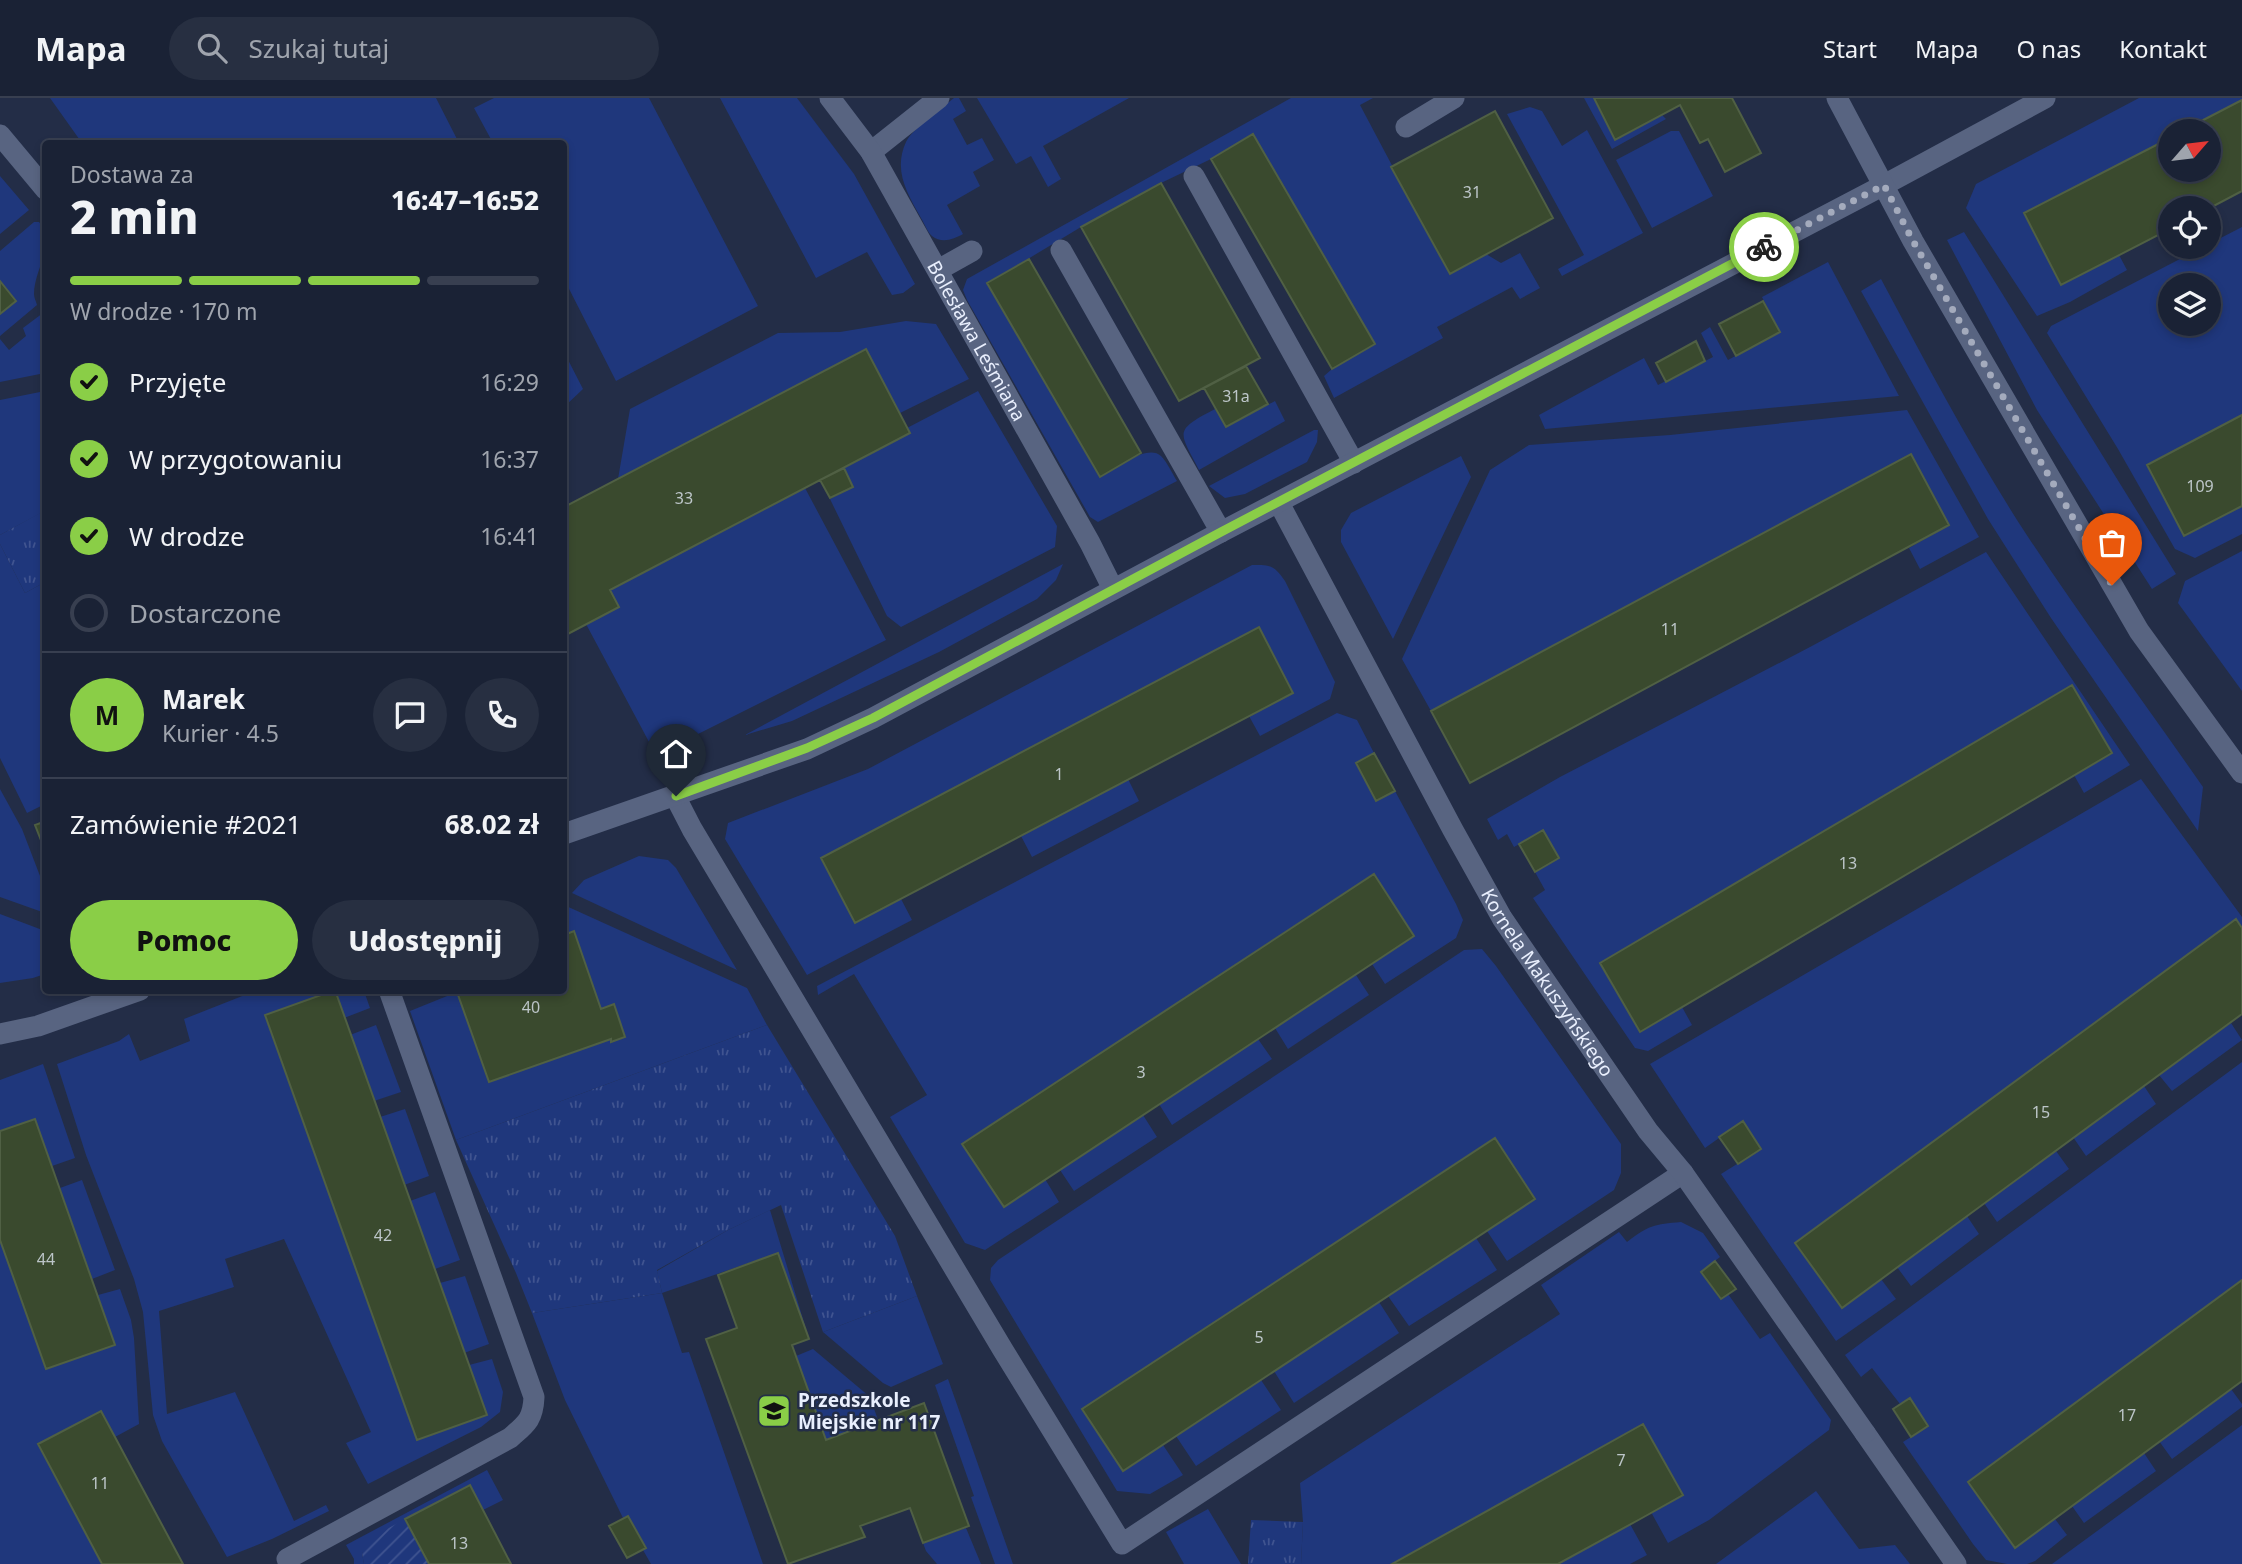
<!DOCTYPE html>
<html lang="pl">
<head>
<meta charset="utf-8">
<style>
  :root { --surface:#1a2235; --page:#272f41; --text:#f1f3f6; --muted:#9fa4ad; --line:#383f50; --accent:#8ace47 }
  body { margin:0; font-family:"Noto Sans",sans-serif; background:var(--page); color:var(--text); height:100vh; display:flex; flex-direction:column; font-size:26px; white-space:nowrap }
  * { box-sizing:border-box; margin:0 }
  p { font-size:23px; color:var(--muted) }
  .icon { flex:none; width:38px; height:38px; fill:none; stroke:currentColor; stroke-width:2; stroke-linecap:round; stroke-linejoin:round }
  .map { position:relative; flex:1; overflow:hidden }
  .sheet { position:absolute; left:42px; top:42px; width:525px; height:854px; display:flex; flex-direction:column; background:var(--surface); border-radius:7px; box-shadow:0 4px 10px #0003,0 0 0 2px var(--line) }
  .sheet>* { flex:none }
  .needle { width:46px; rotate:62deg }
  .controls { position:absolute; left:2158px; top:21px; display:grid; gap:14px }
  .controls a { display:grid; place-items:center; width:63px; height:63px; border-radius:50%; background:var(--surface); box-shadow:0 4px 10px #0003,0 0 0 2px var(--line); font-size:35px }
  .pin { position:absolute; display:grid; place-items:center; width:60px; height:60px; color:#fff; margin:-72px -30px; border-radius:50% 50% 50% 0; rotate:-45deg; box-shadow:0 0 7px #0007 }
  .pin .icon { rotate:45deg }
  .courier { position:absolute; display:grid; place-items:center; width:70px; height:70px; margin:-35px; border:5px solid #8ace47; border-radius:50%; background:#fff; color:#222; box-shadow:0 2px 9px #0007 }
  .headline em { font-style:normal; font-weight:800 }
  .headline div { display:flex; flex-direction:column-reverse }
  .headline { display:flex; align-items:center; justify-content:space-between; height:119px; padding:0 28px }
  h1 { font-size:46px; font-weight:800; line-height:52px }
  .bar { display:grid; grid-template-columns:repeat(4,1fr); gap:10px 7px; align-content:center; height:84px; padding:0 28px }
  .bar i { height:9px; border-radius:5px; background:var(--line) }
  .bar .selected { background:var(--accent) }
  .bar p { grid-column:span 4 }
  .line { display:flex; align-items:center; gap:18px; padding:0 28px; border-top:2px solid var(--line) }
  .line div { flex:1 }
  .round { display:grid; place-items:center; flex:none; width:74px; height:74px; border-radius:37px; background:var(--page) }
  ol { padding:0 28px; list-style:none }
  li { display:flex; align-items:center; gap:21px; height:77px }
  li p { margin-inline-start:auto }
  li .icon { padding:7px; border-radius:50%; background:var(--accent); color:#111; stroke-width:4 }
  li:last-child { color:var(--muted) }
  li i { width:38px; height:38px; border:4px solid var(--line); border-radius:50% }
  .action { display:flex; gap:14px; margin-top:auto; padding:14px 28px }
  .action a { flex:1; height:80px; border-radius:42px; background:var(--accent); color:#111; font-size:28px; font-weight:800; line-height:80px; text-align:center }
  .action a+a { background:var(--page); color:var(--text) }
  header { display:flex; align-items:center; gap:42px; box-sizing:border-box; height:98px; padding:0 35px; background:var(--surface); border-bottom:2px solid var(--line) }
  header strong { font-size:33px }
  nav { display:flex; gap:38px; margin-inline-start:auto; font-size:24px }
  .search { width:490px; height:63px; background:var(--page); display:flex; align-items:center; gap:18px; box-sizing:border-box; padding:0 24px; border-radius:38px; color:var(--muted); font-size:26px }
  .map>svg:first-child { display:block }
  .grass { fill:#1f377c; fill-rule:evenodd }
  .park { fill:url(#park-tufts) }
  .garden { fill:url(#garden-furrows) }
  .building { fill:#3a4a2e; stroke:#506044; stroke-width:2 }
  .lines { fill:none; stroke-linecap:round; stroke-linejoin:round }
  .service { stroke:#586481; stroke-width:21 }
  .minor { stroke:#586481; stroke-width:21 }
  .tertiary { stroke:#586481; stroke-width:21 }
  .done { stroke:#a4abbd; stroke-width:7; stroke-dasharray:0 12.6 }
  .route { stroke:#8ace47; stroke-width:9 }
  .labels { text-anchor:middle; stroke-width:5; stroke-linejoin:round; paint-order:stroke }
  .number-label { font-size:16px; fill:#bdc6c9 }
  .street-label { font-size:19px; fill:#e9effd; stroke:#232d47 }
  .poi-label { font-size:19px; font-weight:bold; fill:#e9effd; stroke:#232d47; text-anchor:start }
</style>
</head>
<body>
<header>
<strong>Mapa</strong>
<div class="search"><svg class="icon" aria-label="search" viewBox="0 0 24 24"><circle cx="10" cy="10" r="6"/><path d="M15 15l6 6"/></svg>Szukaj tutaj</div>
<nav><a>Start</a><a>Mapa</a><a>O nas</a><a>Kontakt</a></nav>
</header>
<div class="map">
<svg width="2242" height="1466" viewBox="0 0 2242 1466">
  <defs>
    <pattern id="park-tufts" width="24" height="20" patternUnits="userSpaceOnUse" patternTransform="scale(1.75)"><rect width="24" height="20" fill="#1f377c"/><path d="M3 7l-1-3M5 7V3M7 7l1-3M15 17l-1-3M17 17v-4M19 17l1-3" fill="none" stroke="#405490"/></pattern>
    <pattern id="garden-furrows" width="10" height="10" patternUnits="userSpaceOnUse" patternTransform="scale(1.75)"><rect width="10" height="10" fill="#1f377c"/><path d="M-1 1l2-2M0 10L10 0M9 11l2-2" fill="none" stroke="#405490"/></pattern>
  </defs>
  <rect width="100%" height="100%" fill="#232d47"/>
  <!-- grass -->
  <path class="grass" d="M50 0H436L459 45H82Z
    M494 0H649L758 208 616 283 564 181V46L493 45 474 10Z
    M720 0H797L854 76 915 186 903 195 892 197 867 154 816 180Z
    M954 0H959L966 13 953 21 967 47 982 40 994 62 973 74 980 88 947 107 963 136C954 141 942 146 932 138 928 135 924 125 921 120 907 95 893 72 906 44 911 32 943 9 954 0Z
    M977 0H1129L1043 48 1061 81 1048 89 1031 58 1016 66Z
    M1291 0H1373L1360 7 1449 175 1486 156 1501 165 1520 155 1540 190 1520 201 1512 189 1437 229 1443 240 1334 300 1324 278 1332 271 1375 246 1253 36 1211 61 1161 85 1081 129 988 185 1100 379C1114 372 1147 345 1161 358 1167 364 1172 375 1177 383L1098 424 1090 419 967 202 963 192 967 181Z
    M1584 0H1594L1615 42 1662 17 1666 21 1612 51Z
    M2139 0H2242V2L2182 33H2170V40L2024 115 2061 187 2119 157 2127 172 2070 204 2037 218 1966 110 1976 86Z
    M1530 9 1542 13 1562 48 1587 32 1643 135 1562 178 1558 171 1584 157 1507 16Z
    M1671 33H1679L1713 98 1652 130 1616 62Z
    M0 78 29 112 0 136Z
    M34 124H39C57 146 34 171 34 196 34 200 36 203 37 207L0 238V216L16 203 0 183V153Z
    M2242 129V317L2147 367 2184 438 2242 408V436L2195 460 2175 451 2118 351 2047 235 2051 228 2203 149H2208L2209 146ZM2170 187H2208V226H2170Z
    M1964 134 2176 476 2152 491 2037 312 1947 142Z
    M1828 164 1899 298 1545 331 1539 317 1644 260 1658 287 1713 259 1701 235 1710 229 1728 262 1780 234 1762 199Z
    M1881 181C1924 262 1968 344 2017 422 2076 513 2141 600 2203 689L2198 733 2051 520 1988 421 1861 193Z
    M43 215 46 218 45 275 0 284V241L9 252 26 238 23 230Z
    M906 223 936 226 969 281 900 315 866 251 618 381 630 311 778 235 840 234Z
    M564 254 583 291 564 309Z
    M45 293V421L41 415 0 437V302Z
    M978 293 1057 428 1055 449 901 529 887 518 830 401 853 389 844 370 910 335 907 330Z
    M1275 303 1285 323 1199 372C1179 333 1173 333 1215 311L1226 329Z
    M1907 312 1979 439 1920 471 1909 450 1949 427 1911 356 1431 613 1402 561 1490 372 1529 347 1670 337Z
    M1314 332H1318L1317 344 1307 364 1245 396 1225 400 1209 388Z
    M1461 358 1471 379 1393 541 1341 444V432L1351 415Z
    M805 390 886 542 656 657 586 526 619 509 610 492Z
    M0 446 25 495 45 484 46 624 42 626 46 633 45 706 27 715 0 660Z
    M2242 453V593L2178 505 2185 483Z
    M1986 454 2130 667 2084 695 2074 677 2112 655 2072 587 1600 865 1640 933 1682 909 1692 927 1648 953 1635 950 1533 800 1545 792 1535 774 1559 760 1543 733 1514 749 1507 736 1498 742 1487 721 1560 679 1810 549Z
    M1063 466 1056 482 1037 501 939 554 792 623 745 637Z
    M1252 467C1271 467 1274 467 1285 483L1335 584 1330 601 1260 638 1249 618 1292 595 1258 530 821 760 855 824 901 801 912 822 807 877 725 741 728 725 868 671Z
    M1337 615 1357 622 1374 655 1356 665 1376 703 1395 693 1456 806 1463 822 1456 840 1385 886 1372 866 1414 838 1373 776 963 1046 1004 1108 1045 1081 1059 1104 985 1152 965 1145 890 1019 927 997 854 876 818 897 817 888Z
    M1128 681 1139 703 1032 759 1021 738Z
    M2141 681 2242 819V830L2236 822 1795 1145 1842 1209 1881 1181 1896 1201 1836 1243 1721 1076 1761 1051 1743 1023 1705 1050 1650 966Z
    M0 691 22 731 45 791V815L0 799Z
    M639 758 668 762 676 770 737 872 572 795 584 782Z
    M564 807 747 890 767 927 456 1042 410 913 457 894 489 984 611 941 612 944 624 939 614 907 601 911 574 834 564 837Z
    M0 816 45 833V876L33 880 0 885Z
    M1482 851 1496 868 1621 1046V1075L1614 1092 1507 1163 1487 1133 1535 1101 1494 1040 1083 1311 1163 1347 1183 1377 1150 1396 1117 1393 990 1182 991 1170 998 1162 1464 852Z
    M1356 877 1369 897 1288 951 1275 930Z
    M255 893H333L265 918 417 1342 486 1317 469 1267 492 1261 503 1294 500 1314 481 1329 368 1386 346 1345 371 1334 284 1141 225 1161 234 1189 159 1213 167 1316 235 1294 294 1423 326 1407 329 1413 272 1441 227 1459 162 1343 153 1317 143 1214 134 1181 86 1057 57 966 119 943 129 936 140 963 190 943 184 921Z
    M335 893H364L370 910 344 920Z
    M2231 925 2242 942 2172 993 2159 977Z
    M376 927 401 994 374 1003 350 937Z
    M1258 941 1272 961 1172 1027 1159 1006Z
    M2242 964V1182L1968 1384 2015 1449 2055 1421 2067 1437 2035 1463 2027 1466H2007L1986 1462 1973 1446 1903 1344 1928 1328 1910 1300 1900 1306 1872 1270 1861 1279 1845 1257Z
    M43 966 75 1060 52 1068 35 1021 0 1033V982Z
    M2144 988 2156 1006 2086 1058 2073 1039Z
    M405 1011 429 1078 404 1087 380 1019Z
    M1143 1017 1157 1039 1074 1093 1060 1072Z
    M2056 1053 2069 1071 1997 1124 1984 1105Z
    M82 1082 115 1172 92 1181 60 1090Z
    M435 1094 460 1162 435 1171 410 1103Z
    M770 1112 809 1241 778 1155 662 1195 682 1255 689 1254 763 1466H651L643 1452 646 1449 628 1418 623 1420 565 1302 532 1215 662 1195 657 1173 728 1132Z
    M1967 1118 1979 1136 1911 1188 1897 1169Z
    M1681 1124 1703 1135 1720 1159 1701 1174 1720 1201 1728 1196 1760 1241 1770 1235 1831 1322 1829 1332 1709 1422 1668 1445 1651 1414 1643 1327 1392 1466H1301L1303 1424 1300 1385 1560 1216 1541 1187 1619 1134 1627 1144C1647 1128 1655 1126 1681 1124Z
    M1476 1140 1497 1172 1409 1228 1388 1198Z
    M0 1142 46 1271 114 1247 98 1197 120 1191 131 1222 134 1240 139 1326 115 1339 101 1313 38 1346 102 1466H0Z
    M465 1178 489 1246 464 1255 440 1185Z
    M917 1198 943 1266 891 1289 883 1285 823 1234Z
    M1379 1204 1399 1235 1294 1305 1274 1273Z
    M813 1251 870 1299 878 1322 826 1342 796 1258Z
    M948 1281 1013 1466H995L971 1399 974 1398 935 1287Z
    M1261 1282 1281 1312 1196 1368 1176 1338Z
    M2231 1291 2242 1306V1309L2172 1361 2159 1343Z
    M2242 1327V1466H2052Z
    M2144 1355 2156 1373 2084 1425 2072 1408Z
    M487 1372 503 1402 483 1412 470 1388 362 1455 364 1466H354V1461L346 1447Z
    M1816 1393 1859 1451 1895 1447 1910 1466H1716Z
    M1208 1411 1241 1466H1184L1166 1434Z
    M1630 1426 1647 1457 1630 1466H1558Z
    M966 1430 981 1466H937L926 1453 923 1445Z"/>
  <!-- park -->
  <path class="park" d="M42 414 45 421V484L25 495 0 446V437Z
    M767 927 895 1138 917 1198 823 1234 781 1107 728 1132 657 1172 662 1195 532 1215 516 1175 456 1042Z
    M1251 1422 1303 1424 1301 1466H1248Z"/>
  <!-- garden -->
  <path class="garden" d="M405 1421 429 1466H364L362 1455 376 1437Z"/>
  <!-- building -->
  <path class="building" d="M1594 0H1732L1761 55 1725 74 1708 41 1700 45 1680 7 1615 42Z
    M2242 2V93L2208 111 2170 110V131L2061 187 2024 115 2170 40V72H2208V33H2182Z
    M1495 13 1553 120 1450 176 1391 69Z
    M1253 36 1375 246 1332 271 1211 61Z
    M1161 85 1260 260 1179 303 1081 129Z
    M1029 161 1141 355 1100 379 987 185Z
    M0 183 16 203 0 216Z
    M1763 203 1780 234 1736 258 1719 226Z
    M1696 243 1705 263 1666 284 1656 265Z
    M866 251 910 335 610 492 619 509 564 538V409Z
    M1246 268 1268 306 1226 329 1204 290Z
    M2242 317V408L2184 438 2147 367Z
    M1911 356 1949 427 1470 685 1431 613Z
    M844 370 853 389 830 400 820 382Z
    M1259 529 1293 595 855 825 821 760Z
    M2072 587 2112 655 1640 934 1600 865Z
    M1374 655 1395 693 1376 703 1356 665Z
    M46 723V755L35 727Z
    M1543 732 1559 760 1535 774 1519 746Z
    M1374 776 1414 838 1004 1109 962 1046Z
    M2236 821 2242 830V916L1842 1210 1795 1145Z
    M574 833 601 911 614 906 625 939 611 944V941L489 984 457 894 461 892H564V837Z
    M335 892 487 1317 417 1342 265 917Z
    M35 1021 115 1247 46 1271 0 1142V1033Z
    M1743 1023 1761 1051 1738 1066 1719 1039Z
    M1495 1040 1535 1101 1123 1373 1082 1311Z
    M778 1155 809 1241 792 1247 826 1342 924 1305 969 1428 923 1445 910 1410 860 1428 865 1439 788 1466 706 1241 737 1230 718 1177Z
    M1715 1163 1736 1191 1721 1201 1701 1174Z
    M2242 1182V1283L2015 1450 1968 1384Z
    M1910 1300 1928 1328 1911 1339 1893 1311Z
    M101 1313 123 1354 183 1466H102L38 1346Z
    M1643 1326 1683 1397 1642 1420 1558 1466H1392Z
    M470 1387 511 1466H429L405 1421Z
    M628 1418 646 1450 627 1460 609 1428Z"/>
  <g class="lines">
    <!-- service -->
    <path class="service" d="M1406 29 1454 0
      M0 37 46 92
      M871 54 939 0
      M1194 78 1354 365
      M1061 152 1221 434
      M938 172 972 153
      M675 698 692 731 1003 1252 1122 1446 1683 1075
      M1865 1335 1956 1466
      M287 1461 510 1340C526 1326 533 1322 534 1299L389 892"/>
    <!-- minor -->
    <g class="minor">
      <path id="s1" d="M830 0 871 54 1090 445 1113 491"/>
      <path id="s2" d="M1279 405 1453 732 1502 820 1648 1033 1683 1075 1865 1335"/>
      <path d="M564 736 807 651 873 620 1221 434 1884 87 2045 0"/>
      <path d="M0 936 38 928 140 892"/>
    </g>
    <!-- tertiary -->
    <path class="tertiary" d="M1837 0 1913 143 2139 533 2242 675"/>
  </g>
  <g class="lines">
    <!-- done -->
    <path class="done" d="M1764 149 1884 87 1913 143 2112 487"/>
    <!-- route -->
    <path class="route" d="M676 698 807 650 873 620 1221 434 1764 149"/>
  </g>
  <!-- icons -->
  <defs>
    <symbol id="school-square" viewBox="-11 -11 22 22"><rect x="-9" y="-9" width="18" height="18" rx="4" fill="#8ace47" stroke="#232d47"/><path d="M0-5L7-2L0 1L-7-2ZM-4 1L0 2.5L4 1V4Q0 6-4 4Z" fill="#111"/></symbol>
  </defs>
  <g fill-rule="evenodd">
    <use href="#school-square" x="755" y="1294" width="38" height="38"/>
  </g>
  <g class="labels">
    <!-- number labels -->
    <g class="number-label">
      <text x="1472" y="100">31</text>
      <text x="1236" y="304">31a</text>
      <text x="2200" y="394">109</text>
      <text x="684" y="406">33</text>
      <text x="1670" y="537">11</text>
      <text x="1059" y="682">1</text>
      <text x="1848" y="771">13</text>
      <text x="531" y="915">40</text>
      <text x="1141" y="980">3</text>
      <text x="2041" y="1020">15</text>
      <text x="383" y="1143">42</text>
      <text x="46" y="1167">44</text>
      <text x="1259" y="1245">5</text>
      <text x="2127" y="1323">17</text>
      <text x="1621" y="1368">7</text>
      <text x="100" y="1391">11</text>
      <text x="459" y="1451">13</text>
    </g>
    <!-- street labels -->
    <g class="street-label">
      <text dy="7" stroke="none"><textPath href="#s1" startOffset="284">Bolesława Leśmiana</textPath></text>
      <text dy="7" stroke="none"><textPath href="#s2" startOffset="550">Kornela Makuszyńskiego</textPath></text>
    </g>
    <!-- poi labels -->
    <g class="poi-label">
      <text x="798" y="1309">Przedszkole<tspan x="798" dy="22">Miejskie nr 117</tspan></text>
    </g>
  </g>
</svg>
<div class="controls">
<a><svg class="needle" viewBox="-14 -14 28 28"><path d="M0-13l5 13h-10z" fill="#e53935"/><path d="M0 13l5-13h-10z" fill="#9fa4ad"/></svg></a>
<a><svg class="icon" aria-label="locate" viewBox="0 0 24 24"><circle cx="12" cy="12" r="6"/><path d="M12 2v4M12 18v4M2 12h4M18 12h4"/></svg></a>
<a><svg class="icon" aria-label="layers" viewBox="0 0 24 24"><path d="M12 4l9 5-9 5-9-5zM3 14l9 5 9-5"/></svg></a>
</div>
<div class="pin" style="left:2112px;top:487px;background:#ea580c"><svg class="icon" aria-label="bag" viewBox="0 0 24 24"><path d="M5 8h14l-1 12H6zM9 8a3 3 0 0 1 6 0"/></svg></div>
<div class="pin" style="left:676px;top:698px;background:#1f2937"><svg class="icon" aria-label="home" viewBox="0 0 24 24"><path d="M3 11l9-7 9 7M6 9v11h12V9"/></svg></div>
<div class="courier" style="left:1764px;top:149px"><svg class="icon" aria-label="bike" viewBox="0 0 24 24"><circle cx="6" cy="16" r="4"/><circle cx="18" cy="16" r="4"/><path d="M6 16l4-8h5l3 8M10 8l3 8H6M13 5h3"/></svg></div>
<section class="sheet">
<div class="headline"><div><h1>2 min</h1><p>Dostawa za</p></div><em>16:47–16:52</em></div>
<div class="bar"><i class="selected"></i><i class="selected"></i><i class="selected"></i><i></i><p>W drodze · 170 m</p></div>
<ol>
<li><svg class="icon" aria-label="check" viewBox="0 0 24 24"><path d="M5 12l5 5 9-10"/></svg>Przyjęte<p>16:29</p></li>
<li><svg class="icon" aria-label="check" viewBox="0 0 24 24"><path d="M5 12l5 5 9-10"/></svg>W przygotowaniu<p>16:37</p></li>
<li><svg class="icon" aria-label="check" viewBox="0 0 24 24"><path d="M5 12l5 5 9-10"/></svg>W drodze<p>16:41</p></li>
<li><i></i>Dostarczone</li>
</ol>
<div class="line" style="height:126px"><b class="round" style="background:var(--accent);color:#111">M</b><div><b>Marek</b><p>Kurier · 4.5</p></div><a class="round"><svg class="icon" aria-label="chat" viewBox="0 0 24 24"><path d="M4 5h16v11H9l-5 4z"/></svg></a><a class="round"><svg class="icon" aria-label="phone" viewBox="0 0 24 24"><path d="M5 4h4l2 5-3 2q2 4 5 5l2-3 5 2v4C11 20 4 13 5 4z"/></svg></a></div>
<div class="line" style="height:91px"><div>Zamówienie #2021</div><b>68.02 zł</b></div>
<div class="action"><a>Pomoc</a><a>Udostępnij</a></div>
</section>
</div>
</body>
</html>
